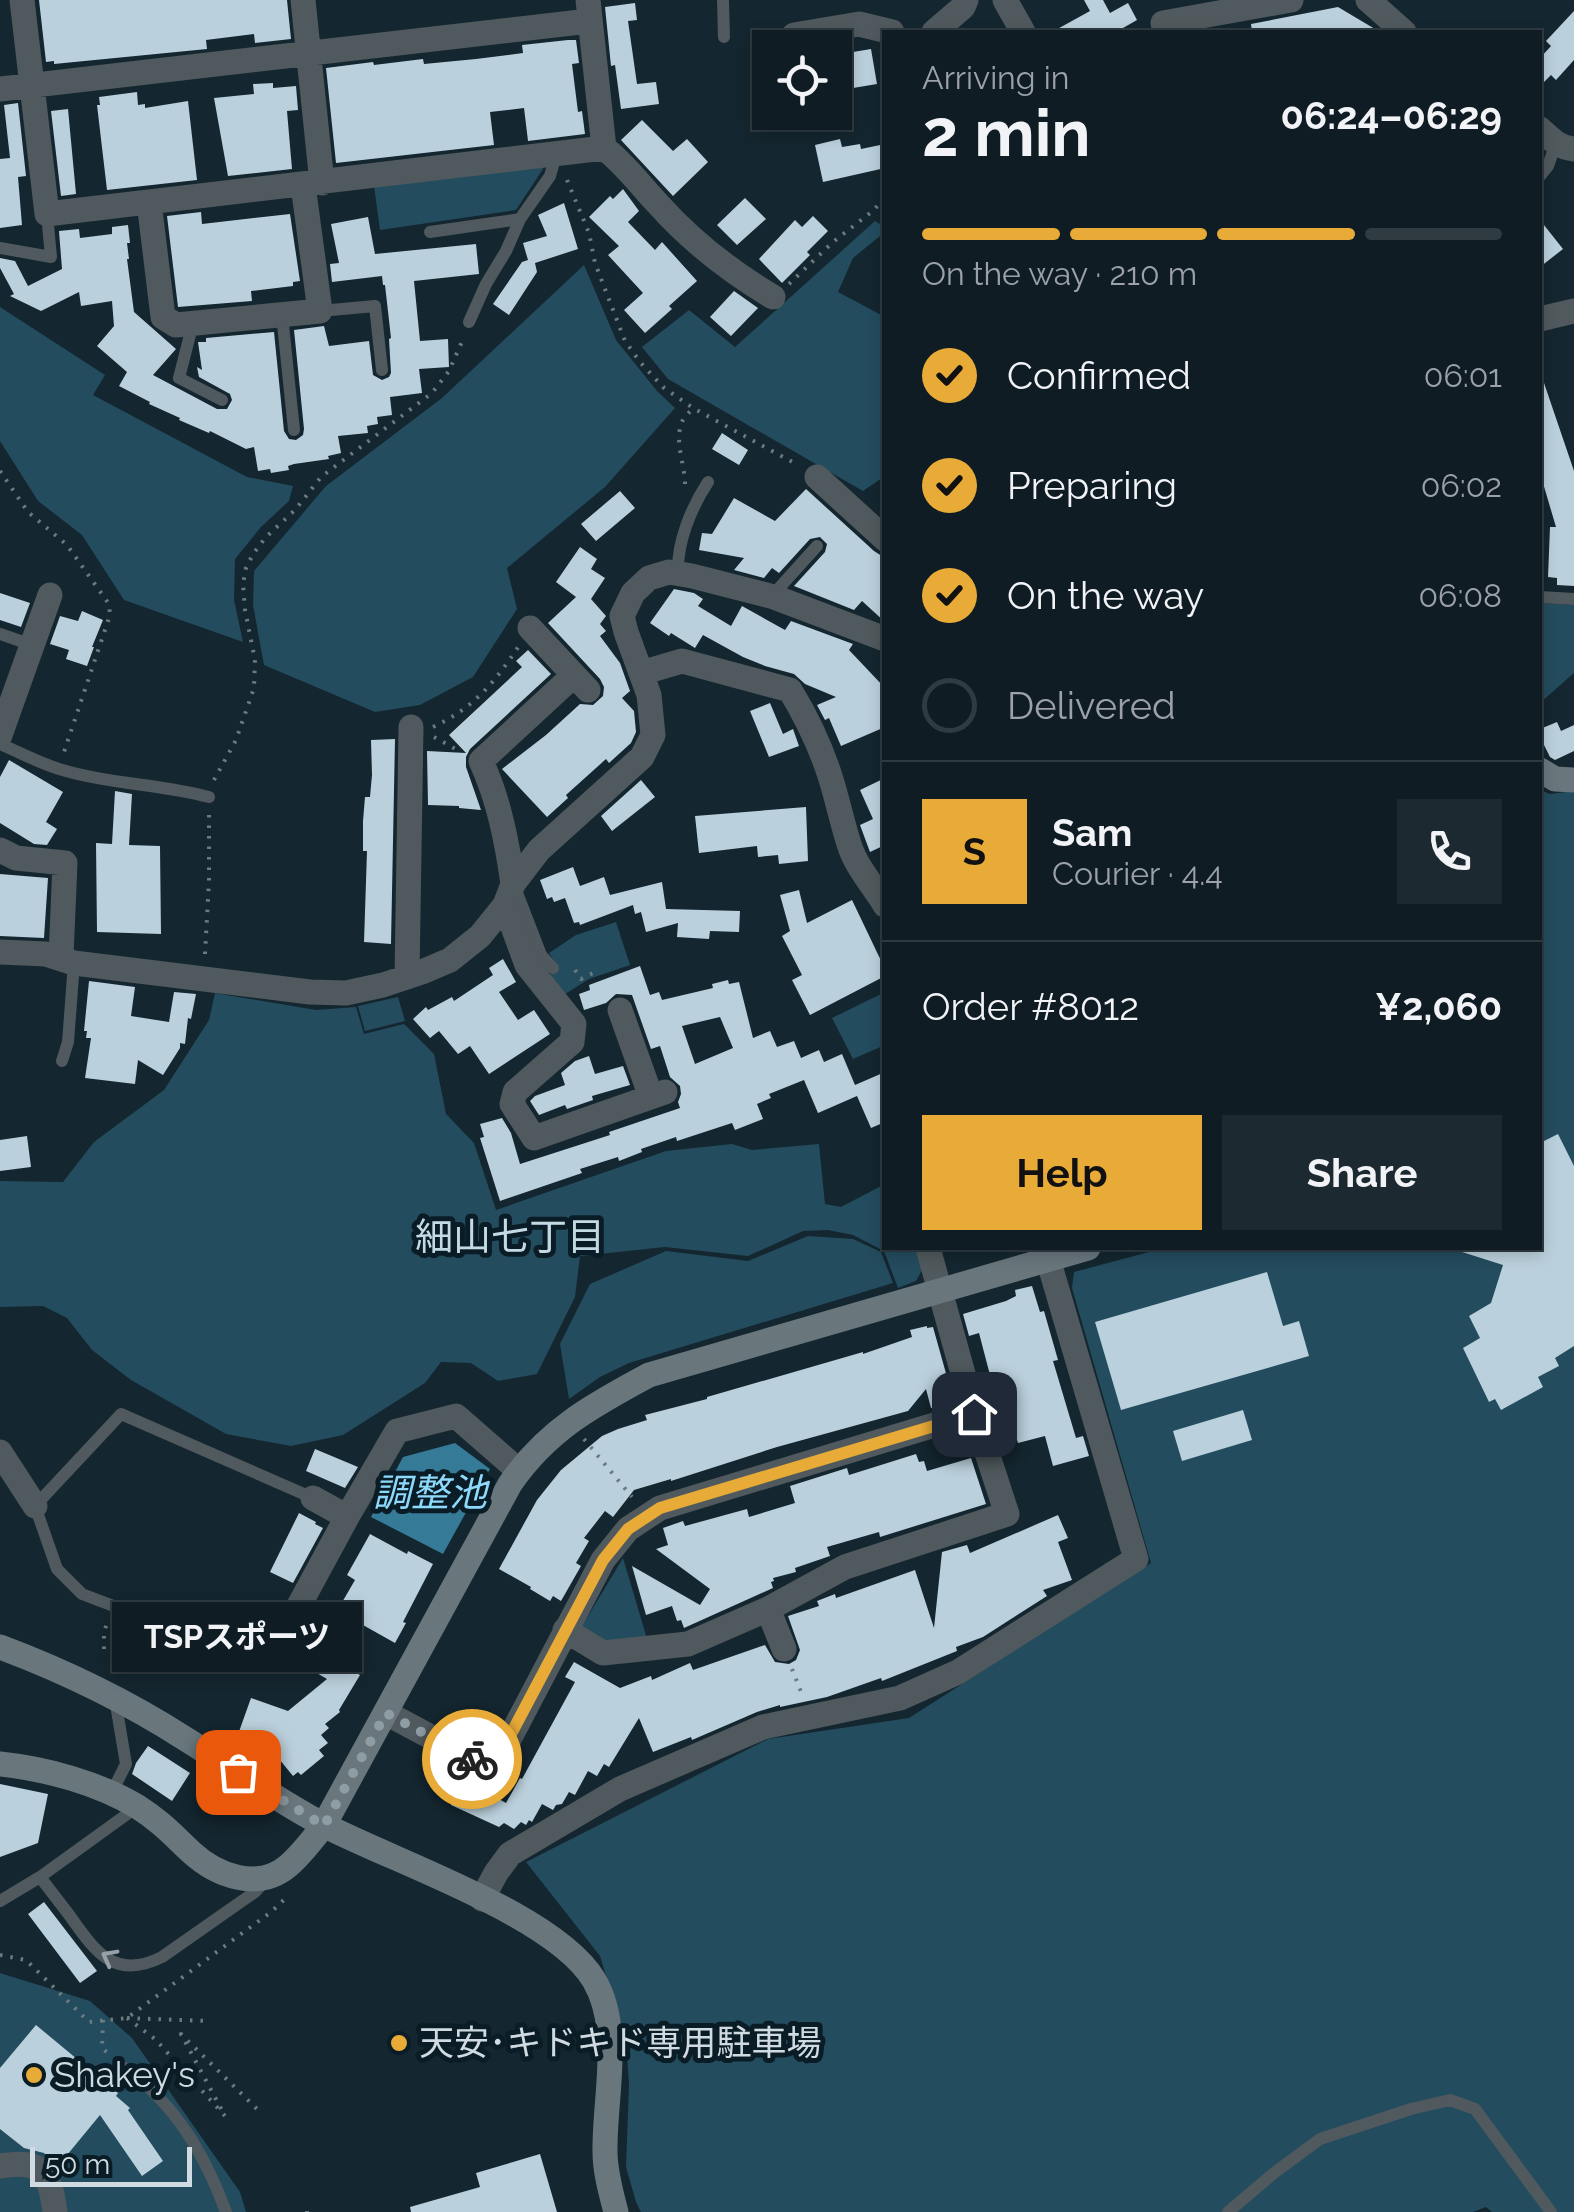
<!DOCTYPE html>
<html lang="en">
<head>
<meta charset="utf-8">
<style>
  :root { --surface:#0f1c23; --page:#1d2930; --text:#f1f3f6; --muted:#9ba1a6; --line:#2f3a41; --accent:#e8ab37 }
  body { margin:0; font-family:Raleway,"Noto Sans JP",sans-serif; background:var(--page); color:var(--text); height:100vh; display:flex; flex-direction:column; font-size:38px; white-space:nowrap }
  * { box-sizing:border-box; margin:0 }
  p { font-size:32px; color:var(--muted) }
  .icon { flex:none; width:55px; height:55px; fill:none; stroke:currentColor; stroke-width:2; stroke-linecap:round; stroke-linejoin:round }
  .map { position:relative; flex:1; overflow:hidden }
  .sheet { position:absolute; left:882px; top:30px; width:660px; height:1220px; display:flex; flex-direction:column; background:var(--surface); border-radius:0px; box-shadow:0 5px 15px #0003,0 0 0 2px var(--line) }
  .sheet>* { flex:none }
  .controls { position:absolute; left:752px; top:30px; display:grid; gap:20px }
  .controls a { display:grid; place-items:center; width:100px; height:100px; border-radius:0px; background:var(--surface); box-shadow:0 5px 15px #0003,0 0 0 2px var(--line); font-size:50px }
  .scale { position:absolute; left:30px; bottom:25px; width:162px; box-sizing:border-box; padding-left:10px; border:5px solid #d0dbe1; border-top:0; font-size:28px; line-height:35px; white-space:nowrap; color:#d0dbe1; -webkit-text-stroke:8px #0a1c25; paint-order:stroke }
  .pin { position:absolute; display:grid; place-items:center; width:85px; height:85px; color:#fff; margin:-42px; border-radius:20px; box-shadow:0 5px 15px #0006 }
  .courier { position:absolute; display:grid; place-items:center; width:100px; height:100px; margin:-50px; border:8px solid #e8ab37; border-radius:50%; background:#fff; color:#222; box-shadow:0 2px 12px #0007 }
  .bubble { position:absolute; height:70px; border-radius:0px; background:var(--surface); box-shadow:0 5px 15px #0003,0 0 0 2px var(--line); font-size:32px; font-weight:700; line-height:70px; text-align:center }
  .headline em { font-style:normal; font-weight:700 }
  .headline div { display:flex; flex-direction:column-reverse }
  .headline { display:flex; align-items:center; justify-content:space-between; height:170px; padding:0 40px }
  h1 { font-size:65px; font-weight:700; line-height:75px }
  .bar { display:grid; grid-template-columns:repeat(4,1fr); gap:15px 10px; align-content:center; height:120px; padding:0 40px }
  .bar i { height:12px; border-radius:8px; background:var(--line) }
  .bar .active { background:var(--accent) }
  .bar p { grid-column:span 4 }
  .line { display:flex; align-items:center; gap:25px; padding:0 40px; border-top:2px solid var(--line) }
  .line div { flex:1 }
  .round { display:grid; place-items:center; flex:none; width:105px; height:105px; border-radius:0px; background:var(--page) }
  ol { padding:0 40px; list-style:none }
  li { display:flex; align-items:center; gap:30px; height:110px }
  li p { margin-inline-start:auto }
  li .icon { padding:10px; border-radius:50%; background:var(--accent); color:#111; stroke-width:4 }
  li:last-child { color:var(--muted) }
  li i { width:55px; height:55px; border:5px solid var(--line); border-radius:50% }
  .action { display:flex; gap:20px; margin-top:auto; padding:20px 40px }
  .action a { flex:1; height:115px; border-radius:0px; background:var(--accent); color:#111; font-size:40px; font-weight:700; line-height:115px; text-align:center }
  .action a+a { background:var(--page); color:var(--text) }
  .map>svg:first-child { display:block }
  .green { fill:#234c5e }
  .water { fill:#357a97 }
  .building { fill:#bad0dc; fill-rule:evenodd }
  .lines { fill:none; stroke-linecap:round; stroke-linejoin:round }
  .path { stroke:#6c7b82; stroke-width:4; stroke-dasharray:2.5 8; stroke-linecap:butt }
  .lane { stroke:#50595d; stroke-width:12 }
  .street { stroke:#50595d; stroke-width:25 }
  .secondary { stroke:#69777d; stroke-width:25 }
  .oneway { stroke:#96a0a6 }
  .done { stroke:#8e9ca3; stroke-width:10; stroke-dasharray:0 18 }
  .route { stroke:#e8ab37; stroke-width:12 }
  .poi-dot { fill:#e8ab37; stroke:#0a1c25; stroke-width:4 }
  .labels { text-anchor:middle; stroke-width:10; stroke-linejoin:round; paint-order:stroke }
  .poi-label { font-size:35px; fill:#d0dbe1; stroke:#0a1c25; text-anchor:start }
  .neighbourhood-label { font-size:38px; fill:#c3dae5; stroke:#0a1c25 }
  .water-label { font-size:38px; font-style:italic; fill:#8dd9fc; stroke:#0a1c25 }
</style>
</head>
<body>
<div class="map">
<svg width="1574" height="2212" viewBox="0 0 1574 2212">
  <rect width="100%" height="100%" fill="#14262f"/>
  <!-- green -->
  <path class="green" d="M541 164 543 169 516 210 380 230 374 186Z
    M875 221 885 227V232L853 258 838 292 885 317V476L863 491 668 379 642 347 689 310 735 347Z
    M584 265 616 340 657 391 675 408 605 487 507 568 517 609 473 677 420 705 375 712 264 665 253 605 254 571 326 486 442 398Z
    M0 307 105 375 93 395 247 477 293 486 289 501 261 527 235 559 234 600 243 642 124 600 82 535 38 501 0 441Z
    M1540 603 1574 605V673L1540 703Z
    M1540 790 1550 794 1574 791V2212H1492L1486 2207 1473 2212H641L636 2202 626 2167 629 2085 626 2041 600 1956 526 1862 768 1739 909 1718 1151 1563 1072 1288 1074 1272 1164 1248H1540Z
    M616 922 630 965 589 979 562 996 545 979 558 967 549 953 576 935Z
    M885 992V1045L853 1059 832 1018Z
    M215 993 316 1010 356 1007 364 1034 404 1024 434 1054 446 1114 474 1143 496 1210 666 1151 732 1144 752 1150 819 1144 825 1204 841 1207 885 1184V1248H916L922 1270 916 1281 898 1288 884 1251 853 1235 828 1230 803 1231 748 1256 665 1247 580 1256 575 1297 537 1374 498 1381 471 1363 441 1362 425 1383 343 1435 291 1446 226 1434 131 1380 92 1350 67 1318 43 1306 0 1307V1181L63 1182 94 1142 164 1090 209 1020Z
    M398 997 405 1021 365 1031 358 1006Z
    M808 1236 853 1239 881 1252 893 1283 629 1363 600 1377 569 1399 560 1344 590 1284 666 1251 748 1261Z
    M623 1558 648 1642 605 1647 582 1626Z
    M0 1973 90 2001 132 2038 240 2192 246 2212H0Z"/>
  <!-- water -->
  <path class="water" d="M455 1443 490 1469 443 1554 371 1517 403 1457Z"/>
  <!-- building -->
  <path class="building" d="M39 0H287L291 39 255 43 254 34 206 40 207 49 54 64V61L46 62Z
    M1084 0H1103L1110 13 1128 3 1137 20 1116 32H1052L1090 11Z
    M635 3 637 20 628 21 637 84 656 82 659 104 621 109 615 65 611 66 605 7Z
    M1338 7 1380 32H1252L1251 24Z
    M1574 11V60L1556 80 1551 75 1540 86V58L1551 46 1546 41Z
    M568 40H576L579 63 572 64 578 112 582 111 585 134 528 141 524 108 490 112 494 145 336 163 326 68 373 62 374 65 423 59 424 64 476 59 523 53 522 45Z
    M871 49 877 84 835 91V55Z
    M273 83V88L296 86 298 110 287 111 292 169 228 176 214 98 254 94 253 84Z
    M137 92 138 105 145 104V108L188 101 197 180 107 190 97 105H100L99 97Z
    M18 103 26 176 18 177 22 225 0 228V159L10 158 4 105Z
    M68 109 76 194 61 196 51 111Z
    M642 120 673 151 687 139 708 162 673 196 621 140Z
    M840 139 842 147 860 144 861 149 885 144V168L823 182 815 145Z
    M623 189 639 211 628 222 655 250 662 242 697 281 669 306 672 309 645 333 624 310 643 293 608 255 619 246 589 217 610 196 613 199Z
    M745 198 766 219 737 245 717 225Z
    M564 203 578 249 535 263 537 272 509 315 493 304 522 262 528 260 523 243 547 236 538 215Z
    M201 212 202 224 290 214 300 281 293 282V286L251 291 252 301 178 307 167 216Z
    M813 216 828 231 807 252 810 255 782 283 759 259 795 220 802 227Z
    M368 217 375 254 476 244 479 274 414 281 420 341 448 339 449 367 419 369 422 393 390 397 392 415 377 417 378 424 367 426 368 433 338 436 341 453 328 456 329 459 294 464 288 466 289 470 271 473 270 469 258 471 254 447 246 449 210 431 209 433 179 420 180 418 149 404 150 402 119 386 127 372 97 346 114 326 112 301 81 306 79 292 41 311 10 296 14 294 0 268V258L15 261 28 286 62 269 59 231 79 229 80 238 112 234V227L128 225 130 243H127L129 259H127L134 312 176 349 153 375 217 409H227L232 400 230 394 199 377 197 367 202 370 198 342H206V338L274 332 284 431 289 439 296 440 303 435 304 429 294 330 324 326 329 346 369 341 373 375 382 380 389 377 391 373 389 339 391 338 385 285H383L382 276 332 282 330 264 339 263 331 224Z
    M1540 220 1563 249 1540 267Z
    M734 291 758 308 731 336 710 317Z
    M1540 380H1543L1574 471V586L1557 585V578L1548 577 1550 527H1556L1540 473Z
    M722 433 748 450 739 465 712 449Z
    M806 489 874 551 885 558V622L862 601 854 610 794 586 825 552 827 544 820 537 810 539 779 573 772 568 764 578 734 570 744 558 699 550 702 533 712 534 734 498 775 521Z
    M620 491 635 508 596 541 581 524Z
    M580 547 597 559 591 569 605 578 591 599 606 616 600 624 606 631 600 636 620 663 630 691 622 698 634 711 636 732 631 743 609 763 606 759 566 795 568 798 547 817 502 769 546 735 580 704 593 705 603 696 604 687 600 679 548 623 576 597 556 582Z
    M674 589 694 593 703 599 698 606 731 626 742 606 785 630 791 621 853 644 849 650 885 688V727L841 746 829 718 825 720 817 705 836 697 805 684 794 674 765 666 743 657 703 635 695 648 671 633 669 636 650 623Z
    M0 593 30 603 21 627 0 620Z
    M82 611 103 620 92 647H94L87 666 66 659 69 650 50 644 60 616 78 621Z
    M528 650 551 674 470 749 466 757V767L481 810 459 808V806L428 805 427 751 466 753 449 735 522 667 516 661Z
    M770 703 783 734 793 729 799 746 769 757 750 711Z
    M1557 722 1561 731 1574 725V751L1555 760 1550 757 1540 737V729Z
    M395 739 391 944 364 942 367 851H363V821L365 797H370L372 775 371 740Z
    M9 760 63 792 46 822 57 829 47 845 34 844 0 823V777Z
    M885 778V845L870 852 860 825 873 819 860 790Z
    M641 780 655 797 612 831 601 816Z
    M115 791 132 794 129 845 160 846 161 934 97 932 96 843 112 844Z
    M806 807 808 861 779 864 778 855 758 857 757 846 699 853 695 816Z
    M573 867 580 886 604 877 610 895 662 882 666 909 740 911 739 932 710 931 709 939 677 937 678 923 646 932 641 912 635 914 633 905 580 925 579 922 574 923 565 898 554 902 552 897 547 899 540 880Z
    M0 874 48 878 44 938 0 936Z
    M799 890 807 923 852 900 885 969V976L810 1015 792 980 802 975 782 936 790 931 780 895Z
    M503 959 516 982 499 992 518 1020 534 1010 550 1034 489 1074 470 1046 458 1054 439 1031 430 1038 413 1019 426 1007 428 1010 452 997 454 1001 493 975 489 968Z
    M640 966 650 995 659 992 662 1000 713 988 712 984 728 980 729 984 739 982 753 1038 770 1031 777 1047 794 1041 801 1058 819 1050 824 1062 842 1054 855 1085 885 1072V1122L871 1128 857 1096 818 1113 804 1080 769 1094 771 1098 757 1104 763 1119 735 1130 732 1123 677 1141 676 1137 641 1149 642 1152 619 1161 618 1157 580 1169 582 1173 500 1201 480 1138 484 1137 480 1124 502 1118 511 1133 520 1164 610 1135 609 1132 680 1108 678 1102 681 1094 680 1086 670 1077 660 1046 651 1049 632 995 616 994 606 1003 584 1010 579 994 590 990 589 985ZM720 1017 733 1048 695 1064 682 1026Z
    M89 981 135 987 131 1016 169 1022 174 992 196 994 191 1019 188 1018 185 1044 180 1043V1048L163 1075 138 1060 135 1084 85 1078 91 1038H86L87 1031H84Z
    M589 1056 595 1074 623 1066 630 1085 592 1096 593 1100 567 1109 565 1105 539 1115 530 1101 535 1096 565 1085 561 1073 575 1061Z
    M1558 1134 1574 1166V1346L1555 1358 1559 1366 1538 1377 1543 1387 1501 1410 1495 1399 1489 1402 1463 1348 1480 1338 1469 1316 1491 1303 1503 1265 1459 1251V1248H1540V1143Z
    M27 1136 31 1167 0 1171V1140Z
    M1267 1272 1283 1326 1299 1321 1309 1356 1121 1410 1095 1322Z
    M1032 1286 1040 1312 1044 1311 1058 1360 1053 1361 1076 1438 1083 1436 1089 1456 1053 1466 1045 1436 1018 1443 1016 1437 1007 1440 979 1333 969 1336 963 1314 1006 1301 1016 1296 1015 1290Z
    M927 1326V1328L933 1327 954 1402 931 1408 926 1389 908 1411 777 1447 671 1481V1479L634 1490 613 1517 605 1511 584 1538 589 1541 576 1563 581 1566 561 1601 553 1596 550 1601 530 1589 531 1587 499 1569 537 1500 561 1470 602 1436 618 1429 647 1420 645 1415 707 1399V1397L863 1352V1354L912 1337 910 1330Z
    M1243 1410 1252 1440 1182 1461 1173 1431Z
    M315 1449 358 1467 345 1488 306 1471Z
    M916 1454 919 1462 924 1461 927 1471 971 1458 986 1504 880 1537 879 1532 827 1547 830 1556 795 1568 796 1572 773 1578 774 1581 771 1582 773 1588 684 1628 681 1620 677 1621 672 1606 646 1615 632 1566 700 1605 710 1589 656 1549 668 1545 663 1528 683 1521 685 1526 747 1509 749 1517 795 1503 790 1486 847 1468 849 1475Z
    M299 1513 316 1522 315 1524 323 1528 293 1583 270 1572Z
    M1058 1515 1068 1538 1058 1542 1072 1580 1043 1590 1047 1596 983 1637 956 1647 957 1651 882 1681 881 1678 827 1697 780 1707V1705L757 1712 692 1740 691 1737 653 1752 639 1718 609 1767 604 1764 597 1776 588 1771 575 1795 569 1792 562 1804 556 1805 553 1810 542 1804 532 1822 529 1820 526 1825 521 1822 514 1829 504 1823 499 1827 451 1805 465 1780 506 1803 520 1778 522 1779 575 1682 565 1677 574 1662 620 1688 651 1676 652 1680 690 1663 693 1670 765 1645 775 1662 789 1664 796 1660 800 1650 788 1616 819 1606 817 1601 835 1594 836 1598 915 1570 934 1628 942 1552 967 1545 970 1553Z
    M370 1534 407 1554 408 1551 433 1564 403 1622 406 1623 395 1643 354 1620 334 1661 360 1675 339 1710 340 1712 325 1724 329 1728 321 1735 328 1743 319 1750 324 1756 301 1775 298 1772 293 1776 275 1754 236 1740 251 1698 288 1711 327 1679 298 1662 314 1635 316 1637 330 1608 337 1611 355 1580 347 1575Z
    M148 1746 190 1773 172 1801 132 1774 136 1763Z
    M0 1784 48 1794 38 1843 0 1857Z
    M44 1902 97 1971 80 1983 28 1914Z
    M36 2025 118 2093 116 2096 130 2108 128 2110 163 2161 142 2176 100 2115 58 2166 44 2153 24 2148 0 2129V2068Z
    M540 2154 557 2212H411L410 2207 480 2187 476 2173Z"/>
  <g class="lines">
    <!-- path -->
    <path class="path" d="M567 180 589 233 595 263 625 341 640 362 663 387 693 408 796 464
      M789 284 833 242 874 210 885 196
      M0 471 28 512 67 545 109 604 110 615 63 755
      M685 484C685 465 674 441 682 422 684 417 689 413 693 408
      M433 727C475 707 493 684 519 646
      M434 737 461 752
      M214 780 236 740 254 688 255 660 245 610 243 584 246 568 253 554 266 537 295 510 321 477 432 393 449 371 464 337
      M205 954 209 881V814
      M575 970 581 979 597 971
      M584 1439 632 1497
      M104 1649V1633L108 1619
      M792 1669 803 1697
      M0 1955 26 1960 89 2022 127 2018 271 1912 288 1896
      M127 2018 155 2039 225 2116 181 2034 258 2110
      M127 2018 207 2021
      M103 2020 102 2048 111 2056
      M307 2211V2212"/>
    <!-- lane -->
    <path class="lane" d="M723 0 724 37
      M1540 176 1548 166 1556 143
      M430 232 520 219
      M0 248 51 257 47 214
      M320 311 375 306 382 370
      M282 315 294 430
      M469 322 486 284 506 251 520 219 550 176 556 155
      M193 323 179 378 222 400
      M678 573C677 542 691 508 708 482
      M774 597 780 587 817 546
      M1540 597 1574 599
      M0 634 32 645
      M0 744C19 752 39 763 59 769 108 784 160 784 209 797
      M514 885 541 955 553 968
      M62 1061 68 1042 74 963
      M276 1647 266 1638 228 1624 124 1610 82 1594 57 1569 35 1506 121 1414 313 1498
      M112 1792 126 1764 115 1699
      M40 1877C50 1890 60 1903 70 1916 95 1951 114 1981 162 1957L255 1892 265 1881
      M0 1901 40 1877 137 1807
      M125 2068C176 2105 204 2153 226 2212
      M1228 2212 1274 2173 1320 2139 1411 2109 1450 2100 1475 2109 1551 2212"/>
    <!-- street -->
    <path class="street" d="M22 0 47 214 604 148
      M303 0 322 183
      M588 0 604 148C625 164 640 185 658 204 691 241 731 272 773 297
      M1005 0 1023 32
      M1368 0 1404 32
      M1163 23 1291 0
      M934 32 963 7 966 0
      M794 35 859 24 892 32
      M0 89 589 21
      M1540 129C1551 139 1559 148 1574 149
      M149 202 163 317 176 325 320 311 303 185
      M1540 319 1574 311
      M817 477 885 539
      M530 628 588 690
      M641 673 682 661 790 690C807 718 820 745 830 776 837 798 842 822 849 844 856 867 873 885 885 905
      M0 735 50 595
      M0 850 16 858 65 863 61 957
      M513 884C507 842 499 800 481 761L573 676
      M505 905 527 965 574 1024 572 1042 515 1092 512 1104 534 1138 665 1092
      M0 952 46 954 74 963 310 992 346 993 383 985 422 972 450 960 480 936 505 905 513 884 539 850 642 757 653 735 649 695 626 632 622 616 633 593 649 578 669 572 692 576 774 597 885 639
      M407 977 411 727
      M620 1010 651 1097
      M0 1452 35 1506
      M313 1498 347 1517
      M768 1609 784 1649
      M565 1630 603 1653 688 1644 768 1609 845 1567 1007 1514 974 1413 928 1248
      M276 1648 347 1517 397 1431 456 1416 519 1471
      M386 1713 493 1770 603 1560 628 1529 660 1508 974 1413
      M482 1899 496 1873 510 1854 620 1789 763 1727 900 1698 958 1672 1136 1559 1048 1259
      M0 2166C43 2159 50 2173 55 2212"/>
    <!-- secondary -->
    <path class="secondary" d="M1540 770 1555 779 1574 780
      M0 1647C64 1671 126 1701 184 1738 231 1767 277 1801 326 1826 395 1862 555 1915 594 1980 623 2029 604 2098 605 2152 605 2172 611 2193 616 2212
      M0 1764C47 1769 98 1783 138 1807 160 1821 173 1835 191 1852 217 1876 258 1891 288 1866 302 1854 313 1839 324 1825L510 1484C547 1430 593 1405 649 1375L1088 1248"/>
  </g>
  <!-- one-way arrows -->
  <defs><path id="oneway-chevron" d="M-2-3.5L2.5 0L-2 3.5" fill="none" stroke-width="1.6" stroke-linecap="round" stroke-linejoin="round" transform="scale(2.5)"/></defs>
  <use class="oneway" href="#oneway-chevron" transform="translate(109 1957) rotate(-152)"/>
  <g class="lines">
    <!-- done -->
    <path class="done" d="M238 1772 324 1826 386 1713 472 1759"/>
    <!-- route -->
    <path class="route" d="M472 1759 492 1770 603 1560 628 1529 660 1508 974 1414"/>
  </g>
  <!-- markers -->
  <g class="poi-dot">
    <circle cx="399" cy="2043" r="10"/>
    <circle cx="34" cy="2075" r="10"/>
  </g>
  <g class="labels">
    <!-- poi labels -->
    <g class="poi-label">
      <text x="419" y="2055">天安･キドキド専用駐車場</text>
      <text x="54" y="2087">Shakey's</text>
    </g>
    <!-- neighbourhood labels -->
    <g class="neighbourhood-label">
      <text x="510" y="1250">細山七丁目</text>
    </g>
    <!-- water labels -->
    <g class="water-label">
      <text x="430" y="1506">調整池</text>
    </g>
  </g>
</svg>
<div class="controls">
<a><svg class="icon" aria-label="locate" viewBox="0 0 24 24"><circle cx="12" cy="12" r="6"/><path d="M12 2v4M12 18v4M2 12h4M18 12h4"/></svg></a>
</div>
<div class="scale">50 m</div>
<div class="pin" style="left:238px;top:1772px;background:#ea580c"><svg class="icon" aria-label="bag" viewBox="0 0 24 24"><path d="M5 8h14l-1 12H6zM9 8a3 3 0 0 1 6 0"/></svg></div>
<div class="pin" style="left:974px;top:1414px;background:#1f2937"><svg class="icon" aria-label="home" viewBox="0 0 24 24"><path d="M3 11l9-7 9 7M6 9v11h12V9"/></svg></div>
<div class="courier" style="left:472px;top:1759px"><svg class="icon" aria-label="bike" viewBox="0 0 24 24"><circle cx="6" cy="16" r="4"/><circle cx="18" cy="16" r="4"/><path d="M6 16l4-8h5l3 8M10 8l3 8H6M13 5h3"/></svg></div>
<div class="bubble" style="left:112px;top:1602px;width:250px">TSPスポーツ</div>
<section class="sheet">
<div class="headline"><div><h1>2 min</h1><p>Arriving in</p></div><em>06:24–06:29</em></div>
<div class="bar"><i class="active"></i><i class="active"></i><i class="active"></i><i></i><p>On the way · 210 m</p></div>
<ol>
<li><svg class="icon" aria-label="check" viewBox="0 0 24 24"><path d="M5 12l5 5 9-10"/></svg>Confirmed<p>06:01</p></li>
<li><svg class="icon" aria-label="check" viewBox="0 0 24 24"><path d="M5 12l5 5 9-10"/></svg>Preparing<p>06:02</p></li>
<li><svg class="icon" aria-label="check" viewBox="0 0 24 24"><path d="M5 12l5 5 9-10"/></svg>On the way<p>06:08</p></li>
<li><i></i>Delivered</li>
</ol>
<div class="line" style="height:180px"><b class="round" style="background:var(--accent);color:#111">S</b><div><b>Sam</b><p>Courier · 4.4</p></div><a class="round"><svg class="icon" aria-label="phone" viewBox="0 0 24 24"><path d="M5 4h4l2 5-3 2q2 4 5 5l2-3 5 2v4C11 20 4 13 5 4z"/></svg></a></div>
<div class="line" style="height:130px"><div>Order #8012</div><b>¥2,060</b></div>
<div class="action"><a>Help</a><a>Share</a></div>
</section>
</div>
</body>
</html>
